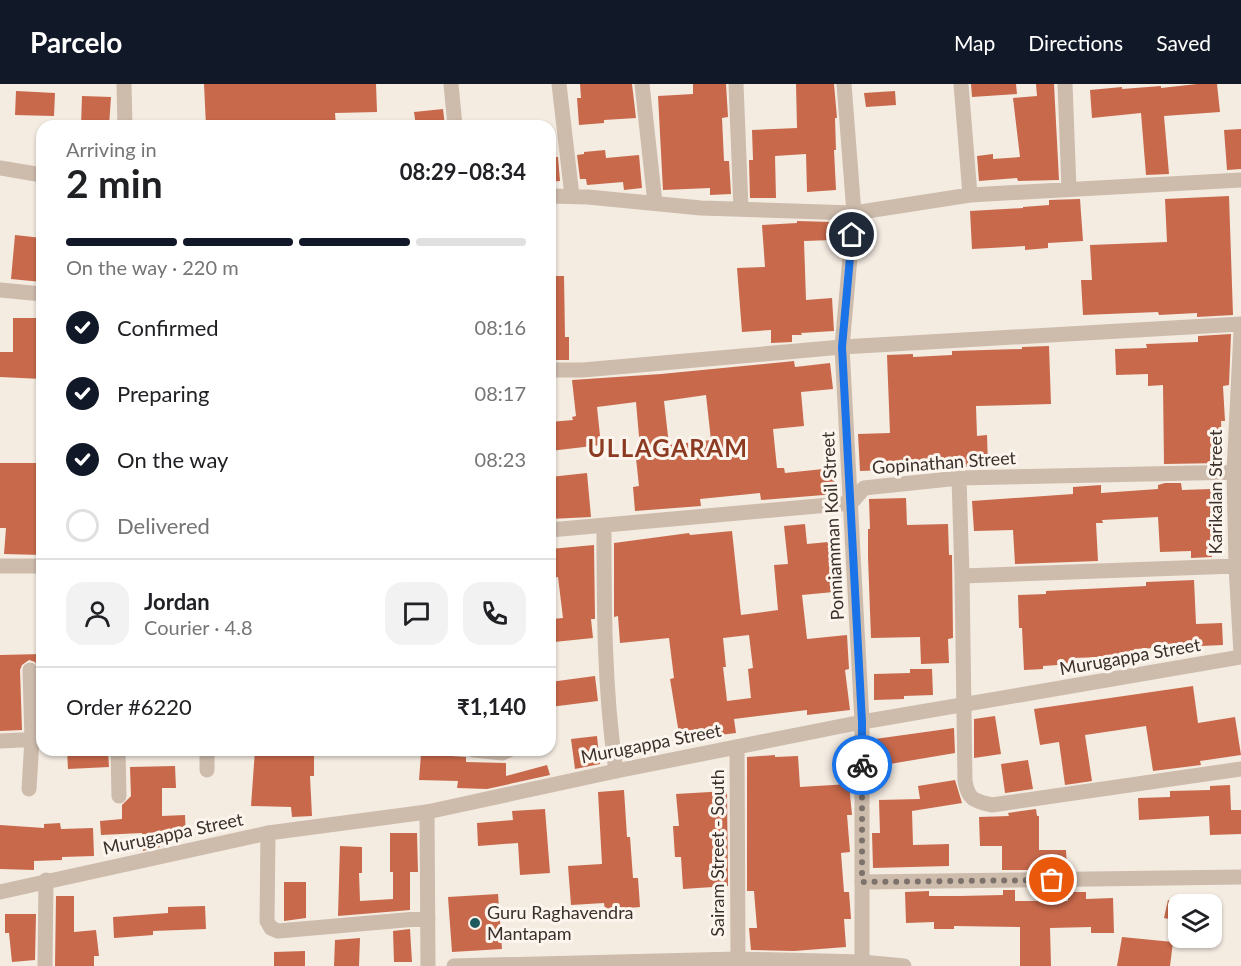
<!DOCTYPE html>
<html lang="en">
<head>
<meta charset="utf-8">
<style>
  :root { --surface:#fff; --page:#f2f2f2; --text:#202124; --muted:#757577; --line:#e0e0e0; --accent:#111827 }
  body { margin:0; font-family:Lato,sans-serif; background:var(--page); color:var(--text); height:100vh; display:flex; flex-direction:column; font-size:22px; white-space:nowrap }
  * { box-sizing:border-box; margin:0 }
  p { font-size:20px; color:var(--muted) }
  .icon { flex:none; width:33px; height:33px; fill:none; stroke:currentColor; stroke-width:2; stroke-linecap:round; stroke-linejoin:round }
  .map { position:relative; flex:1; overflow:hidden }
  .panel { position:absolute; left:36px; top:36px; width:520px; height:636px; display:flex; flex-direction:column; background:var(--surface); border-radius:18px; box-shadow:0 2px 4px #0004 }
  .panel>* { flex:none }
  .fabs { position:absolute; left:1168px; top:810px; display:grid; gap:12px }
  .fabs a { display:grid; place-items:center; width:54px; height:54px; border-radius:12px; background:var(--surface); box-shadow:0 2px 4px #0004; font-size:30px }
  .pin { position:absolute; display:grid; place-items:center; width:51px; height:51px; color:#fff; margin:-26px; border:3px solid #fff; border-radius:50%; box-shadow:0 2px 6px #0007 }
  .courier { position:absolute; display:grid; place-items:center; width:60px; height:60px; margin:-30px; border:4px solid #1a73e8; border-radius:50%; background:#fff; color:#222; box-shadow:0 2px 8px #0007 }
  .summary em { font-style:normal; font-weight:700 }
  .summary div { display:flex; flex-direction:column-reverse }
  .summary { display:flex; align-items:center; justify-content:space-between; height:102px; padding:0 30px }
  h1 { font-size:39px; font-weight:700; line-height:45px }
  .bar { display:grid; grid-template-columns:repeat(4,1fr); gap:9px 6px; align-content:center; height:72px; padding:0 30px }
  .bar i { height:8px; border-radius:4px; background:var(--line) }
  .bar .on { background:var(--accent) }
  .bar p { grid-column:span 4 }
  .line { display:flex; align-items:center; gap:15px; padding:0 30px; border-top:2px solid var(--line) }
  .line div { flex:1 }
  .round { display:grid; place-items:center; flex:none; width:63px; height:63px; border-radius:18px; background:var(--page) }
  ol { padding:0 30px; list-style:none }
  li { display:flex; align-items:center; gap:18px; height:66px }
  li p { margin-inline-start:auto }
  li .icon { padding:6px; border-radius:50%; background:var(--accent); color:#fff; stroke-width:4 }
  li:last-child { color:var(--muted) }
  li i { width:33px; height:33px; border:3px solid var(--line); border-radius:50% }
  header { display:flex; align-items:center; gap:36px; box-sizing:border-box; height:84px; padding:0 30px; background:var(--accent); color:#fff }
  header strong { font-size:28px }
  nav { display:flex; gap:33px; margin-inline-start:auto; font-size:21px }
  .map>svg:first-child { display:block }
  .building { fill:#c8694b; fill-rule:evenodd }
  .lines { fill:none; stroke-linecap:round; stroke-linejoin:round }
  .minor { stroke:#cdbbac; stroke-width:15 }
  .tertiary { stroke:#cdbbac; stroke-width:15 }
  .done { stroke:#7c716b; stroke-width:6; stroke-dasharray:0 10.8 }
  .route { stroke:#1a73e8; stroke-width:8 }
  .poi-dot { fill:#1f5a5e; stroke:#fbf5ee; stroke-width:2 }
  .labels { text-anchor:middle; stroke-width:6; stroke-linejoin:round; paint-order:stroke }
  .street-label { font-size:18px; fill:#3b302b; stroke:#fbf5ee }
  .poi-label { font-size:18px; fill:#3b302b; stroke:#fbf5ee; text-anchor:start }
  .district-label { font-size:24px; font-weight:bold; letter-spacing:1.5px; fill:#8c3b22; stroke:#fbf5ee }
</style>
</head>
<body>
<header>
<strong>Parcelo</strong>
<nav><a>Map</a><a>Directions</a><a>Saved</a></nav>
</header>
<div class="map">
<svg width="1241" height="882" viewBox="0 0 1241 882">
  <rect width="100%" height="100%" fill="#f4ebe1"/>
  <!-- building -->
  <path class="building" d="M204 0H376L377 28 335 29 336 42H206Z
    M580 0H632L636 34 604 36V39L579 41 577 14H581Z
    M693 0H726L728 33 722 34 724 77H729L731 110 710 111V104L663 106 658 12 693 10Z
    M796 0H834L837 34H835L836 66H834L836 106 807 108 806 70 775 72 776 114H750L749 76H753L752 46 797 44Z
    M971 0H1016L1017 10 972 13Z
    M1036 0H1054L1059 96 1018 97 1017 94 979 97 977 72 993 70V75L1020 73 1013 14 1037 12Z
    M1197 0H1217L1220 28 1164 32 1169 90 1146 91 1141 29 1092 34 1090 6 1122 3V5L1161 2V4Z
    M16 7 55 9 54 32 15 31Z
    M895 7 896 21 866 23 864 9Z
    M82 12 111 13 109 42H81Z
    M443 25 445 42H416L414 28Z
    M1241 45V85L1227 86 1224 46Z
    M605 66 606 74 639 71 642 104 624 106 623 98 587 101 586 95H580L577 71 584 70V68Z
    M550 73H558L560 97 550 98Z
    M1229 112 1233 231 1197 233V229L1159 231 1158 228 1083 231 1081 196H1092L1090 161 1167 158 1165 115Z
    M1080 115 1083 157 1048 159V164L1025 166V162L972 165 970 127 1023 124V123L1049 121V116Z
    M797 137 832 138 833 156 804 157 806 216 832 214 834 247 801 249 802 251H792V258L771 259V246L742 248 737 184 765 183 762 141 797 139Z
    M15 151 42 154V198L11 195Z
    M550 192H564L565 253H569V276H550Z
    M13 234H42V295L0 293V268H13Z
    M1231 250 1229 301 1223 302 1225 337H1221L1223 379 1164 380 1163 301 1148 302V290L1116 291 1115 265 1147 264 1146 260 1198 258V252Z
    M1049 262 1051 320 976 322 977 352 987 351 988 382 860 387 858 350 890 349 887 271 913 270V273L952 271V267L1022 265V263Z
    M794 277 795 283 830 279 833 305 801 308 804 342 773 345 777 384H784L785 389 833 384 836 410 761 416 760 409 700 415 701 422 635 427 633 403 639 402 635 365 640 364 636 318 597 323 601 361 550 367V338L573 336 572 333 576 332 572 296 661 290ZM706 311 711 356 669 361 664 317Z
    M0 379H42V471L4 470 6 444H0Z
    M587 389 591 433 550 435V393Z
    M1165 399H1181L1182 406 1212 405 1213 435H1210L1212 473 1191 474V467L1160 468 1158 433 1102 436 1103 439H1096L1098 477 1015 480 1013 446 974 447 972 417 1073 410V403L1101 401V409L1158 405V401Z
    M906 414 907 441 948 440 949 471H952L953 554 948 555 949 579 921 580 920 553 871 554 868 473V445H870L869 415Z
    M805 440 807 460 839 457 844 507 802 511 807 555 847 551 849 585 845 586 850 626 807 631V626L734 635 736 649 680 656 670 595 674 594 669 554 620 559 618 532 614 533V459L689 449 690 451 732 447 741 531 778 526 774 481 788 480 784 442ZM749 551 753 584 748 585 751 614 727 617 723 583H726L723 554Z
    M594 461 595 535H591L593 554 554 558 552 535 563 534 558 493 550 494V465Z
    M1194 496 1196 540 1222 539 1223 561 1134 565V572L1072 574V580L1043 582V585L1024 586 1022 544H1019L1018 511 1046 510V507L1146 502V498Z
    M42 570V645L40 585 35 578 29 576 22 581 20 586 22 646 0 647V571Z
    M910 585H932L933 611 904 612V615L874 616V590L910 589Z
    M595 592 598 617 550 623V598Z
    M1193 602 1198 639 1235 633 1241 671 1200 677 1201 681 1153 687 1146 642 1085 651 1092 697 1065 701 1059 658 1040 661 1034 625Z
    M995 632 1001 670 974 674V635Z
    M954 644 955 669 878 682 875 655Z
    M597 652 600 680 575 685 571 655Z
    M67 666H108L109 683 68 685Z
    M255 666H314V692H310L312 732 292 733 291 723 251 722Z
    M421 670 466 673V678L506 679V692L547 681 550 691 487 705 457 704 458 697 419 696Z
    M775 671V673L798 672 800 703 849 700 852 731H847L850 768 841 769 844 808H849L851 835H844L846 863 794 867 751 866 749 844H757L754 807H747V673Z
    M1028 676 1033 705 1005 709 1001 680Z
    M175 682 176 704H162V732L185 731 186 755 159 756 160 763 143 767 142 749 101 751 100 737 122 735V721L131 712 130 683Z
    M955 696 962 719 912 727 913 761 949 760V782L873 784 872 749H880L879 716 920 715 918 702Z
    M1230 701 1231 726H1241V750L1210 751 1209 732 1139 736 1138 714 1170 713V707L1210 706V702Z
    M624 706 627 753H630L633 794H638L640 823 605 826 604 819 571 821 568 782 602 780 598 708Z
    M727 707 728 802 683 805 681 773H675L673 742H679L676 710Z
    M545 725 550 789 520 791 518 759 478 762 477 739 513 736 512 727Z
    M1036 725 1037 732H1039V766H1066L1067 786H1002V762H980L979 733 1009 732 1008 729Z
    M60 739 61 745 93 744 94 772 62 773V776L34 777V786L0 785V741L44 744V740Z
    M390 749H417L418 788H410V826L338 832 340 762 362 763V789H359L360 817 393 815V788H390Z
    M284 798H306V834L284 837Z
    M1003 806H1015V817H1068V808H1086V815L1113 814 1114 849H1091V843L1050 844 1051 882H1020V843L954 842V845H934V838L906 839 905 808 929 807V812H960L1003 811Z
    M498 810 502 865 452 868 448 813Z
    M56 812H74V848L96 846 99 872H94V882H55Z
    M1168 816 1179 818V837L1164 834Z
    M205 822 206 845 153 847V851L114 854 113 833 168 829V823Z
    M5 830H36L35 876 12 878 9 849H5Z
    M410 845 412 878H394L393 847Z
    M1122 853 1173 858 1170 882H1117Z
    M360 854 359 882H334L335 856Z
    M305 867V882H274V868Z"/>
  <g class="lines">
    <!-- minor -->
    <path class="minor" d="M124 0 125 42
      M451 0 455 42
      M559 0 572 112
      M642 0 655 119
      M736 0 741 125
      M961 0 970 111
      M1065 0 1069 105
      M0 84 42 91
      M550 112 588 113 701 124 854 129 970 111 1241 96
      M0 206 42 210
      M1241 247 1234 388 1236 482 1241 570
      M550 286H583L842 263 1241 240
      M959 394 962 492 965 697C968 716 975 717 992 721L1241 685
      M604 442C604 524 604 605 616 687
      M550 446 851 419 864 404 959 394 1241 388
      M0 482H42
      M962 492 1236 482
      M0 657 42 655
      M737 663 738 875
      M118 666 119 712
      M474 666 502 669 509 666
      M207 686V666
      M29 705 32 655 30 586
      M427 728 428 882
      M268 749 267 837 271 844 278 847 428 834
      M862 798 1241 793
      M45 882 46 796
      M454 882 738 875 862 878 904 882"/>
    <!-- tertiary -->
    <path class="tertiary" d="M844 0 854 129 842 263 862 638V882
      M0 808 268 749 427 728 616 687 862 638 1241 573"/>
  </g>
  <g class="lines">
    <!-- done -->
    <path class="done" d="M862 681V798L1052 796"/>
    <!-- route -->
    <path class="route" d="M852 151 842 263 862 638V681"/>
  </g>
  <!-- markers -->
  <circle class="poi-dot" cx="475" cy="839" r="6"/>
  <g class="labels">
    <!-- street labels -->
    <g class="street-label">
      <text transform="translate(944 379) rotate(-4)" y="6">Gopinathan Street</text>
      <text transform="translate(1216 408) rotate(-90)" y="6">Karikalan Street</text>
      <text transform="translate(833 442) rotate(-93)" y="6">Ponniamman Koil Street</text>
      <text transform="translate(1130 573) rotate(-10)" y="6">Murugappa Street</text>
      <text transform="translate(651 660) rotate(-11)" y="6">Murugappa Street</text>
      <text transform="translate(173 750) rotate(-12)" y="6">Murugappa Street</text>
      <text transform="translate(718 769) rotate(-90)" y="6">Sairam Street - South</text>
    </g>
    <!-- poi labels -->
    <g class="poi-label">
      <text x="487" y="835">Guru Raghavendra<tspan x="487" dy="21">Mantapam</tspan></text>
    </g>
    <!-- district labels -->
    <g class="district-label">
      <text x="668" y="373">ULLAGARAM</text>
    </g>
  </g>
</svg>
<div class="fabs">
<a><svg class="icon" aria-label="layers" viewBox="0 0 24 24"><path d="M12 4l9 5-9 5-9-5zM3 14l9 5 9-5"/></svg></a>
</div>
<div class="pin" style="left:1052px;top:796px;background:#ea580c"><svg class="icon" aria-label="bag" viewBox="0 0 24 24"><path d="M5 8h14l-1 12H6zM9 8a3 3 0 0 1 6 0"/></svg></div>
<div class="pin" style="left:852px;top:151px;background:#1f2937"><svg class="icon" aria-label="home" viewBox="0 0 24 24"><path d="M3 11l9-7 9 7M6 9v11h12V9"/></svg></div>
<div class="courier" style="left:862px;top:681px"><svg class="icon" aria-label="bike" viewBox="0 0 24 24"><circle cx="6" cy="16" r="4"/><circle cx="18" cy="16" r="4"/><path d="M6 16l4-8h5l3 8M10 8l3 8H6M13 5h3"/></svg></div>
<section class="panel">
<div class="summary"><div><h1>2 min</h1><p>Arriving in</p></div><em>08:29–08:34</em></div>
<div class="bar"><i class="on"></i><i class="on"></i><i class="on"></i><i></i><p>On the way · 220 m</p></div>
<ol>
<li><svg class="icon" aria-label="check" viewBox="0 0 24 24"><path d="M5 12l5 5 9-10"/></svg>Confirmed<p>08:16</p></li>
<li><svg class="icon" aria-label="check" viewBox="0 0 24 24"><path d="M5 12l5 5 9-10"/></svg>Preparing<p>08:17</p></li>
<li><svg class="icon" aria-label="check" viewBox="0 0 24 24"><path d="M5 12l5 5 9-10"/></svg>On the way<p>08:23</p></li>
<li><i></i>Delivered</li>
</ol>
<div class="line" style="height:108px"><a class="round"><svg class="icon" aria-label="person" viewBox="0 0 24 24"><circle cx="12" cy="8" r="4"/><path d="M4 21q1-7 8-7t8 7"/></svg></a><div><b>Jordan</b><p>Courier · 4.8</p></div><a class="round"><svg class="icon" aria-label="chat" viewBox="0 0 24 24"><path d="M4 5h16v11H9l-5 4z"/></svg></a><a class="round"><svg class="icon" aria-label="phone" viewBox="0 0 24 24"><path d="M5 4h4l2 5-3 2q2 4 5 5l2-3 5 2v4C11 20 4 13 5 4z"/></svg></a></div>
<div class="line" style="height:78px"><div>Order #6220</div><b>₹1,140</b></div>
</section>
</div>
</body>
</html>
